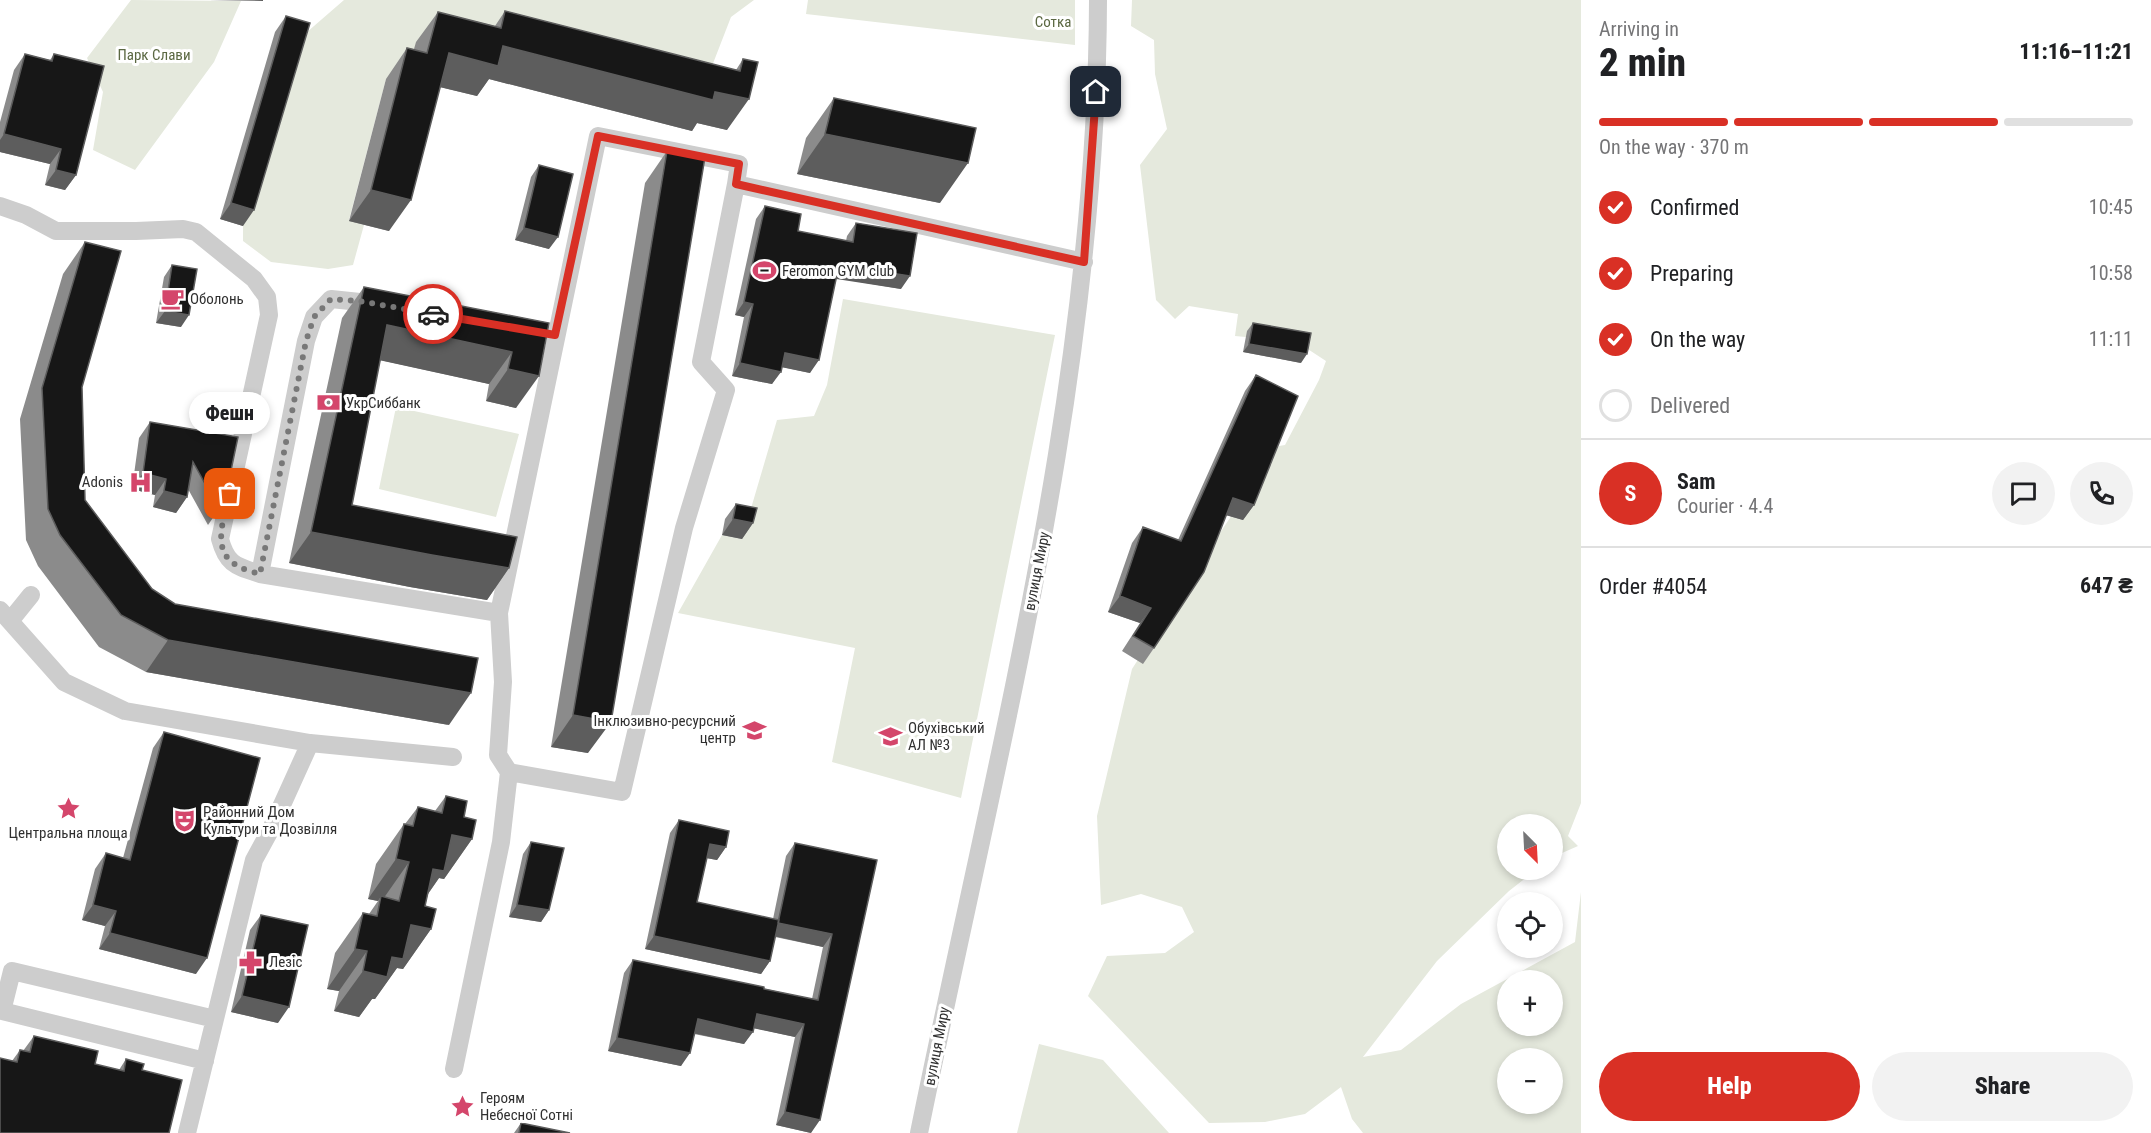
<!DOCTYPE html>
<html lang="en">
<head>
<meta charset="utf-8">
<style>
  :root { --surface:#fff; --page:#f2f2f2; --text:#202124; --muted:#757577; --line:#e0e0e0; --accent:#d93025 }
  body { margin:0; font-family:"Roboto Condensed",sans-serif; background:var(--page); color:var(--text); height:100vh; display:flex; flex-direction:column; font-size:22px; white-space:nowrap }
  * { box-sizing:border-box; margin:0 }
  p { font-size:20px; color:var(--muted) }
  .icon { flex:none; width:33px; height:33px; fill:none; stroke:currentColor; stroke-width:2; stroke-linecap:round; stroke-linejoin:round }
  .map { position:relative; flex:1; overflow:hidden }
  .panel { display:flex; flex-direction:column; background:var(--surface); width:570px }
  .panel>* { flex:none }
  .needle { width:39px; rotate:156deg }
  .buttons { position:absolute; left:1497px; top:814px; display:grid; gap:12px }
  .buttons a { display:grid; place-items:center; width:66px; height:66px; border-radius:50%; background:var(--surface); box-shadow:0 3px 9px #0003; font-size:30px }
  .pin { position:absolute; display:grid; place-items:center; width:51px; height:51px; color:#fff; margin:-26px; border-radius:12px; box-shadow:0 3px 9px #0006 }
  .courier { position:absolute; display:grid; place-items:center; width:60px; height:60px; margin:-30px; border:4px solid #d93025; border-radius:50%; background:#fff; color:#222; box-shadow:0 2px 8px #0007 }
  .bubble { position:absolute; height:42px; border-radius:21px; background:var(--surface); box-shadow:0 3px 9px #0003; font-size:20px; font-weight:800; line-height:42px; text-align:center }
  .overview em { font-style:normal; font-weight:800 }
  .overview div { display:flex; flex-direction:column-reverse }
  .overview { display:flex; align-items:center; justify-content:space-between; height:102px; padding:0 18px }
  h1 { font-size:39px; font-weight:800; line-height:45px }
  .bar { display:grid; grid-template-columns:repeat(4,1fr); gap:9px 6px; align-content:center; height:72px; padding:0 18px }
  .bar i { height:8px; border-radius:4px; background:var(--line) }
  .bar .current { background:var(--accent) }
  .bar p { grid-column:span 4 }
  .line { display:flex; align-items:center; gap:15px; padding:0 18px; border-top:2px solid var(--line) }
  .line div { flex:1 }
  .round { display:grid; place-items:center; flex:none; width:63px; height:63px; border-radius:32px; background:var(--page) }
  ol { padding:0 18px; list-style:none }
  li { display:flex; align-items:center; gap:18px; height:66px }
  li p { margin-inline-start:auto }
  li .icon { padding:6px; border-radius:50%; background:var(--accent); color:#fff; stroke-width:4 }
  li:last-child { color:var(--muted) }
  li i { width:33px; height:33px; border:3px solid var(--line); border-radius:50% }
  .cta { display:flex; gap:12px; margin-top:auto; padding:12px 18px }
  .cta a { flex:1; height:69px; border-radius:36px; background:var(--accent); color:#fff; font-size:24px; font-weight:800; line-height:69px; text-align:center }
  .cta a+a { background:var(--page); color:var(--text) }
  main { display:flex; flex:1; min-height:0 }
  .map>svg:first-child { display:block }
  .green { fill:#e5e9dd; fill-rule:evenodd }
  .lines { fill:none; stroke-linecap:round; stroke-linejoin:round }
  .minor { stroke:#cdcdcd; stroke-width:18 }
  .wall { fill:#8b8b8b }
  .shaded-wall { fill:#5d5d5d }
  .building { fill:#171717; stroke:#5d5d5d; stroke-width:1.5 }
  .done { stroke:#787878; stroke-width:6; stroke-dasharray:0 10.8 }
  .route { stroke:#d93025; stroke-width:8 }
  .labels { text-anchor:middle; stroke-width:6; stroke-linejoin:round; paint-order:stroke }
  .park-label { font-size:15px; fill:#5b6842; stroke:#fff }
  .poi-label { font-size:15px; fill:#303030; stroke:#fff; text-anchor:start }
  .street-label { font-size:15px; fill:#303030; stroke:#fff }
</style>
</head>
<body>
<main>
<div class="map">
<svg width="1581" height="1133" viewBox="0 0 1581 1133">
  <rect width="100%" height="100%" fill="#fff"/>
  <!-- green -->
  <path class="green" d="M131 0 241 1 214 62 135 170 93 150 103 92 87 58Z
    M344 0H754L731 17 700 97 484 42 405 84 386 79 349 220 364 225 353 265 328 269 271 262 243 241V226L299 39Z
    M808 0H1075V45L806 14Z
    M1132 0H1581V803L1568 836 1578 846 1553 857 1552 825H1508V870H1536L1509 891 1437 961 1363 1057 1401 1050 1461 1004 1575 942 1581 892V1133H1363L1352 1119 1341 1087 1305 1114 1265 1122 1209 1123 1088 996 1107 956 1165 953 1194 932 1182 907 1141 894 1101 905 1097 816 1132 669 1215 540 1279 446 1285 445 1319 380 1326 361 1297 342 1235 336 1238 314 1189 306 1175 319 1156 300 1140 165 1167 129 1155 74 1154 40 1131 26ZM1508 981H1552V1026H1508ZM1508 1059H1552V1104H1508Z
    M843 299 1055 335 961 798 832 762 855 648 678 613 722 535 742 539 777 420 814 416 827 385Z
    M396 407 519 434 496 517 379 489Z
    M1039 1044 1103 1060 1169 1133H1017Z"/>
  <g class="lines">
    <!-- minor -->
    <path class="minor" d="M736 184 739 164 598 136 499 613 503 682 498 755 509 772 622 792 684 528 726 390 701 362 736 184 1084 262
      M0 206 26 215 56 231H136L183 229 196 232 254 279 267 297 269 315 220 539C227 565 236 566 260 574L499 613
      M260 574 306 341 314 317 331 299 379 304
      M0 610 64 682 125 711 310 743 453 757
      M10 621 31 595
      M205 1061 2 1011 12 971 215 1019
      M454 1069 501 842 509 772
      M187 1133 254 860 272 827 310 743
      M919 1133C995 758 1097 386 1098 0"/>
  </g>
  <!-- wall -->
  <path class="wall" d="M505 11 736 70 743 59 727 130 697 123 692 131 489 79 477 96 440 87 389 231 349 221 386 79 407 48 414 49 416 42 438 12 495 26Z
    M286 16 243 226 220 219 275 32Z
    M25 54 50 60 54 54 76 175 65 190 45 185 50 164 0 152V122L14 70Z
    M834 98 940 203 797 174 806 138Z
    M667 151 588 753 551 747 645 183Z
    M539 165 549 249 515 240 531 177Z
    M765 206 798 231 846 241 847 236 856 223 901 289 836 278 810 373 782 367 772 384 732 376 744 317 735 315 756 219Z
    M85 242 82 387 85 500 152 589 175 604 449 725 146 672 99 647 38 566 26 540 20 419 63 274Z
    M172 265 181 327 156 323 164 277Z
    M364 287 549 323 516 408 486 401 489 384 380 360 352 505 509 568 487 600 410 587 289 563 342 318Z
    M1253 323 1301 363 1243 352 1247 331Z
    M1256 375 1254 505 1243 520 1226 515 1154 648 1143 664 1122 651 1140 623 1108 612 1132 543 1143 527 1178 540 1245 391Z
    M150 422 238 437 219 509 208 525 188 489 187 497 176 513 153 507 155 495 132 489 139 438Z
    M736 504 753 523 742 539 722 535 725 519Z
    M164 732 196 974 99 949 105 926 82 920 95 869 106 853 123 858 153 748Z
    M446 796 464 817 472 839 444 879 439 878 428 894 425 906 431 929 403 969 397 968 375 999H372L359 1017 334 1011 339 991 327 989 335 953 363 913 369 914 378 901 368 899 376 864 404 824H405L418 807 435 811Z
    M679 820 726 847 717 860 706 858 697 902 773 919 786 856 795 843 877 860 811 1133 776 1125 795 1037 754 1028 744 1044 694 1034 681 1066 608 1051 624 973 633 960 812 999 823 947 775 937 770 961 761 974 645 949 670 833Z
    M531 842 549 910 541 922 509 917 523 854Z
    M261 915 278 1023 231 1012 250 930Z
    M34 1036 95 1064 119 1070 126 1059 142 1070 169 1133 12 1061 20 1050 23 1051Z
    M521 1123 570 1133H514Z"/>
  <!-- shaded-wall -->
  <path class="shaded-wall" d="M209 0H263V1Z
    M503 46 715 92 749 99 727 130 697 123 692 131 489 79 477 96 427 84 449 53Z
    M4 134 61 149 50 164 0 152V140Z
    M825 134 968 163 940 203 797 174Z
    M56 170 76 175 65 190 45 185Z
    M371 190 411 200 389 231 349 221Z
    M231 203 254 210 243 226 220 219Z
    M524 228 558 237 549 249 515 240Z
    M839 265 910 276 901 289 830 278Z
    M744 302 753 304 744 317 735 315Z
    M165 311 189 315 181 327 156 323Z
    M387 325 512 352 489 384 365 357Z
    M1249 344 1307 354 1301 363 1243 352Z
    M785 353 819 360 810 373 776 366Z
    M740 363 781 372 772 384 732 376Z
    M508 369 539 376 516 408 486 401Z
    M143 473 166 479 155 495 132 489Z
    M164 491 187 497 176 513 153 507Z
    M1233 498 1254 505 1243 520 1222 514Z
    M733 519 753 523 742 539 722 535Z
    M311 532 509 568 487 600 410 587 289 563Z
    M1120 596 1151 608 1140 623 1108 612Z
    M168 640 471 693 449 725 146 672Z
    M573 715 611 722 588 753 551 747Z
    M452 835 472 839 444 879 439 878 416 911 405 909Z
    M710 844 726 847 717 860 701 857Z
    M396 859 409 862 381 902V896L378 901 368 899Z
    M93 905 116 911 105 926 82 920Z
    M517 905 549 910 541 922 509 917Z
    M778 923 832 934 823 947 769 935Z
    M411 925 431 929 403 969 397 968 375 999H372L359 1017 334 1011 363 971Z
    M110 933 207 958 196 974 99 949Z
    M654 936 770 961 761 974 645 949Z
    M355 949 367 951 339 991 327 989Z
    M242 996 289 1007 278 1023 231 1012Z
    M757 1014 804 1024 795 1037 748 1027Z
    M698 1019 753 1032 744 1044 688 1032Z
    M617 1038 690 1053 681 1066 608 1051Z
    M785 1112 820 1120 811 1133 776 1125Z"/>
  <!-- building -->
  <path class="building" d="M505 11 740 71 743 59 758 62 749 99 715 92 713 100 503 46 498 66 449 53 411 200 371 190 407 48 427 53 438 12 501 28Z
    M286 16 310 23 254 210 231 203Z
    M25 54 52 61 54 54 104 66 76 175 56 170 61 149 4 134Z
    M834 98 976 128 968 163 825 134Z
    M667 151 705 157 611 722 573 715Z
    M539 165 573 174 558 237 524 228Z
    M765 206 801 214 798 231 853 242 856 223 917 233 910 276 839 265 819 360 785 353 781 372 740 363 753 304 744 302Z
    M85 242 121 251 82 387 85 500 152 589 175 604 478 658 471 693 168 640 121 615 60 535 48 509 42 388Z
    M172 265 197 269 189 315 165 311Z
    M364 287 549 323 539 376 508 369 512 352 387 325 352 505 517 537 509 568 432 555 311 532Z
    M1253 323 1311 333 1307 354 1249 344Z
    M1256 375 1298 396 1254 505 1233 498 1204 572 1154 648 1133 636 1151 608 1120 596 1143 527 1181 541Z
    M150 422 238 437 225 499 222 498 219 509 193 462 187 497 164 491 166 479 143 473Z
    M736 504 757 508 753 523 733 519Z
    M164 732 260 758 207 958 110 933 116 911 93 905 106 853 130 860Z
    M446 796 467 801 464 817 476 820 472 839 452 835 444 871 433 869 425 906 436 909 431 929 411 925 403 959 392 957 387 977 363 971 367 951 355 949 363 913 377 916 381 896 399 901 409 862 396 859 404 824 413 826 418 807 442 813Z
    M679 820 729 831 726 847 710 844 697 902 779 920 770 961 654 936Z
    M531 842 564 848 549 910 517 905Z
    M795 843 877 860 820 1120 785 1112 804 1024 757 1014 753 1032 698 1019 690 1053 617 1038 633 960 764 987V989L818 1000 832 934 778 923Z
    M261 915 308 925 289 1007 242 996Z
    M34 1036 98 1051 95 1064 124 1071 126 1059 144 1064 142 1070 182 1080 169 1133H0V1058L17 1062 20 1050 30 1052Z
    M521 1123 570 1133H519Z"/>
  <g class="lines">
    <!-- done -->
    <path class="done" d="M230 494C224 518 210 552 238 566 244 570 253 572 260 574L306 341 314 317 331 299 359 301 433 314"/>
    <!-- route -->
    <path class="route" d="M433 314 555 335 598 136 739 164 736 184 1084 262 1096 92"/>
  </g>
  <!-- icons -->
  <defs>
    <symbol id="stadium-bare" viewBox="-9 -9 18 18"><path d="M0-5a6.5 5 0 1 0 0 10a6.5 5 0 1 0 0-10ZM-3.5-1.8h7v3.6h-7Z" fill="#d4466b" stroke="#fff" stroke-width="2.5" paint-order="stroke"/></symbol>
    <symbol id="cafe-bare" viewBox="-9 -9 18 18"><path d="M-5.5-4.5H6V0H3Q3 3.5 0 3.5H-2.5Q-5.5 3.5-5.5 0ZM3-3.2v2h1.7v-2ZM-6 4.5H4V6H-6Z" fill="#d4466b" stroke="#fff" stroke-width="2.5" paint-order="stroke"/></symbol>
    <symbol id="bank-bare" viewBox="-9 -9 18 18"><path d="M-6-4H6V4H-6ZM0-2.3a2.3 2.3 0 1 0 0 4.6a2.3 2.3 0 1 0 0-4.6Z" fill="#d4466b" stroke="#fff" stroke-width="2.5" paint-order="stroke"/></symbol>
    <symbol id="hospital-bare" viewBox="-9 -9 18 18"><path d="M-5-5h3v3.5h4V-5h3V5h-3V1.5h-4V5h-3Z" fill="#d4466b" stroke="#fff" stroke-width="2.5" paint-order="stroke"/></symbol>
    <symbol id="school-bare" viewBox="-9 -9 18 18"><path d="M0-5L7-2L0 1L-7-2ZM-4 1L0 2.5L4 1V4Q0 6-4 4Z" fill="#d4466b" stroke="#fff" stroke-width="2.5" paint-order="stroke"/></symbol>
    <symbol id="sight-bare" viewBox="-9 -9 18 18"><path d="M0-6L1.8-2.2L6-1.7L2.9 1.2L3.7 5.4L0 3.3L-3.7 5.4L-2.9 1.2L-6-1.7L-1.8-2.2Z" fill="#d4466b" stroke="#fff" stroke-width="2.5" paint-order="stroke"/></symbol>
    <symbol id="theatre-bare" viewBox="-9 -9 18 18"><path d="M-5-5.5Q0-4 5-5.5V0Q5 5 0 6Q-5 5-5 0ZM-3.3-2.5H-1v1.5H-3.3ZM1-2.5H3.3v1.5H1ZM-2.8 1Q0 5.5 2.8 1Z" fill="#d4466b" stroke="#fff" stroke-width="2.5" paint-order="stroke"/></symbol>
    <symbol id="pharmacy-bare" viewBox="-9 -9 18 18"><path d="M-2-6h4v4h4v4h-4v4h-4v-4h-4v-4h4Z" fill="#d4466b" stroke="#fff" stroke-width="2.5" paint-order="stroke"/></symbol>
  </defs>
  <g fill-rule="evenodd">
    <use href="#stadium-bare" x="748" y="254" width="33" height="33"/>
    <use href="#cafe-bare" x="156" y="282" width="33" height="33"/>
    <use href="#bank-bare" x="312" y="386" width="33" height="33"/>
    <use href="#hospital-bare" x="124" y="466" width="33" height="33"/>
    <use href="#school-bare" x="738" y="714" width="33" height="33"/>
    <use href="#school-bare" x="874" y="720" width="33" height="33"/>
    <use href="#sight-bare" x="52" y="792" width="33" height="33"/>
    <use href="#theatre-bare" x="168" y="804" width="33" height="33"/>
    <use href="#pharmacy-bare" x="234" y="946" width="33" height="33"/>
    <use href="#sight-bare" x="446" y="1090" width="33" height="33"/>
  </g>
  <g class="labels">
    <!-- park labels -->
    <g class="park-label">
      <text x="1053" y="27">Сотка</text>
      <text x="154" y="60">Парк Слави</text>
    </g>
    <!-- poi labels -->
    <g class="poi-label">
      <text x="782" y="276">Feromon GYM club</text>
      <text x="190" y="304">Оболонь</text>
      <text x="346" y="408">УкрСиббанк</text>
      <text x="123" y="487" text-anchor="end">Adonis</text>
      <text x="736" y="726" text-anchor="end">Інклюзивно-ресурсний<tspan x="736" dy="17">центр</tspan></text>
      <text x="908" y="733">Обухівський<tspan x="908" dy="17">АЛ №3</tspan></text>
      <text x="203" y="817">Районний Дом<tspan x="203" dy="17">Культури та Дозвілля</tspan></text>
      <text x="68" y="838" text-anchor="middle">Центральна площа</text>
      <text x="269" y="967">Лезіс</text>
      <text x="480" y="1103">Героям<tspan x="480" dy="17">Небесної Сотні</tspan></text>
    </g>
    <!-- street labels -->
    <g class="street-label">
      <text transform="translate(1037 571) rotate(-79)" y="5">вулиця Миру</text>
      <text transform="translate(937 1046) rotate(-79)" y="5">вулиця Миру</text>
    </g>
  </g>
</svg>
<div class="buttons">
<a><svg class="needle" viewBox="-14 -14 28 28"><path d="M0-13l5 13h-10z" fill="#e53935"/><path d="M0 13l5-13h-10z" fill="#757577"/></svg></a>
<a><svg class="icon" aria-label="locate" viewBox="0 0 24 24"><circle cx="12" cy="12" r="6"/><path d="M12 2v4M12 18v4M2 12h4M18 12h4"/></svg></a>
<a>+</a>
<a>−</a>
</div>
<div class="pin" style="left:230px;top:494px;background:#ea580c"><svg class="icon" aria-label="bag" viewBox="0 0 24 24"><path d="M5 8h14l-1 12H6zM9 8a3 3 0 0 1 6 0"/></svg></div>
<div class="pin" style="left:1096px;top:92px;background:#1f2937"><svg class="icon" aria-label="home" viewBox="0 0 24 24"><path d="M3 11l9-7 9 7M6 9v11h12V9"/></svg></div>
<div class="courier" style="left:433px;top:314px"><svg class="icon" aria-label="car" viewBox="0 0 24 24"><path d="M5 17H2v-5l4-1 3-4h7l3 4 3 1v5h-3M9 17h6M6 11h13"/><circle cx="7" cy="17" r="2"/><circle cx="17" cy="17" r="2"/></svg></div>
<div class="bubble" style="left:189px;top:392px;width:81px">Фешн</div>
</div>
<section class="panel">
<div class="overview"><div><h1>2 min</h1><p>Arriving in</p></div><em>11:16–11:21</em></div>
<div class="bar"><i class="current"></i><i class="current"></i><i class="current"></i><i></i><p>On the way · 370 m</p></div>
<ol>
<li><svg class="icon" aria-label="check" viewBox="0 0 24 24"><path d="M5 12l5 5 9-10"/></svg>Confirmed<p>10:45</p></li>
<li><svg class="icon" aria-label="check" viewBox="0 0 24 24"><path d="M5 12l5 5 9-10"/></svg>Preparing<p>10:58</p></li>
<li><svg class="icon" aria-label="check" viewBox="0 0 24 24"><path d="M5 12l5 5 9-10"/></svg>On the way<p>11:11</p></li>
<li><i></i>Delivered</li>
</ol>
<div class="line" style="height:108px"><b class="round" style="background:var(--accent);color:#fff">S</b><div><b>Sam</b><p>Courier · 4.4</p></div><a class="round"><svg class="icon" aria-label="chat" viewBox="0 0 24 24"><path d="M4 5h16v11H9l-5 4z"/></svg></a><a class="round"><svg class="icon" aria-label="phone" viewBox="0 0 24 24"><path d="M5 4h4l2 5-3 2q2 4 5 5l2-3 5 2v4C11 20 4 13 5 4z"/></svg></a></div>
<div class="line" style="height:78px"><div>Order #4054</div><b>647 ₴</b></div>
<div class="cta"><a>Help</a><a>Share</a></div>
</section>
</main>
</body>
</html>
